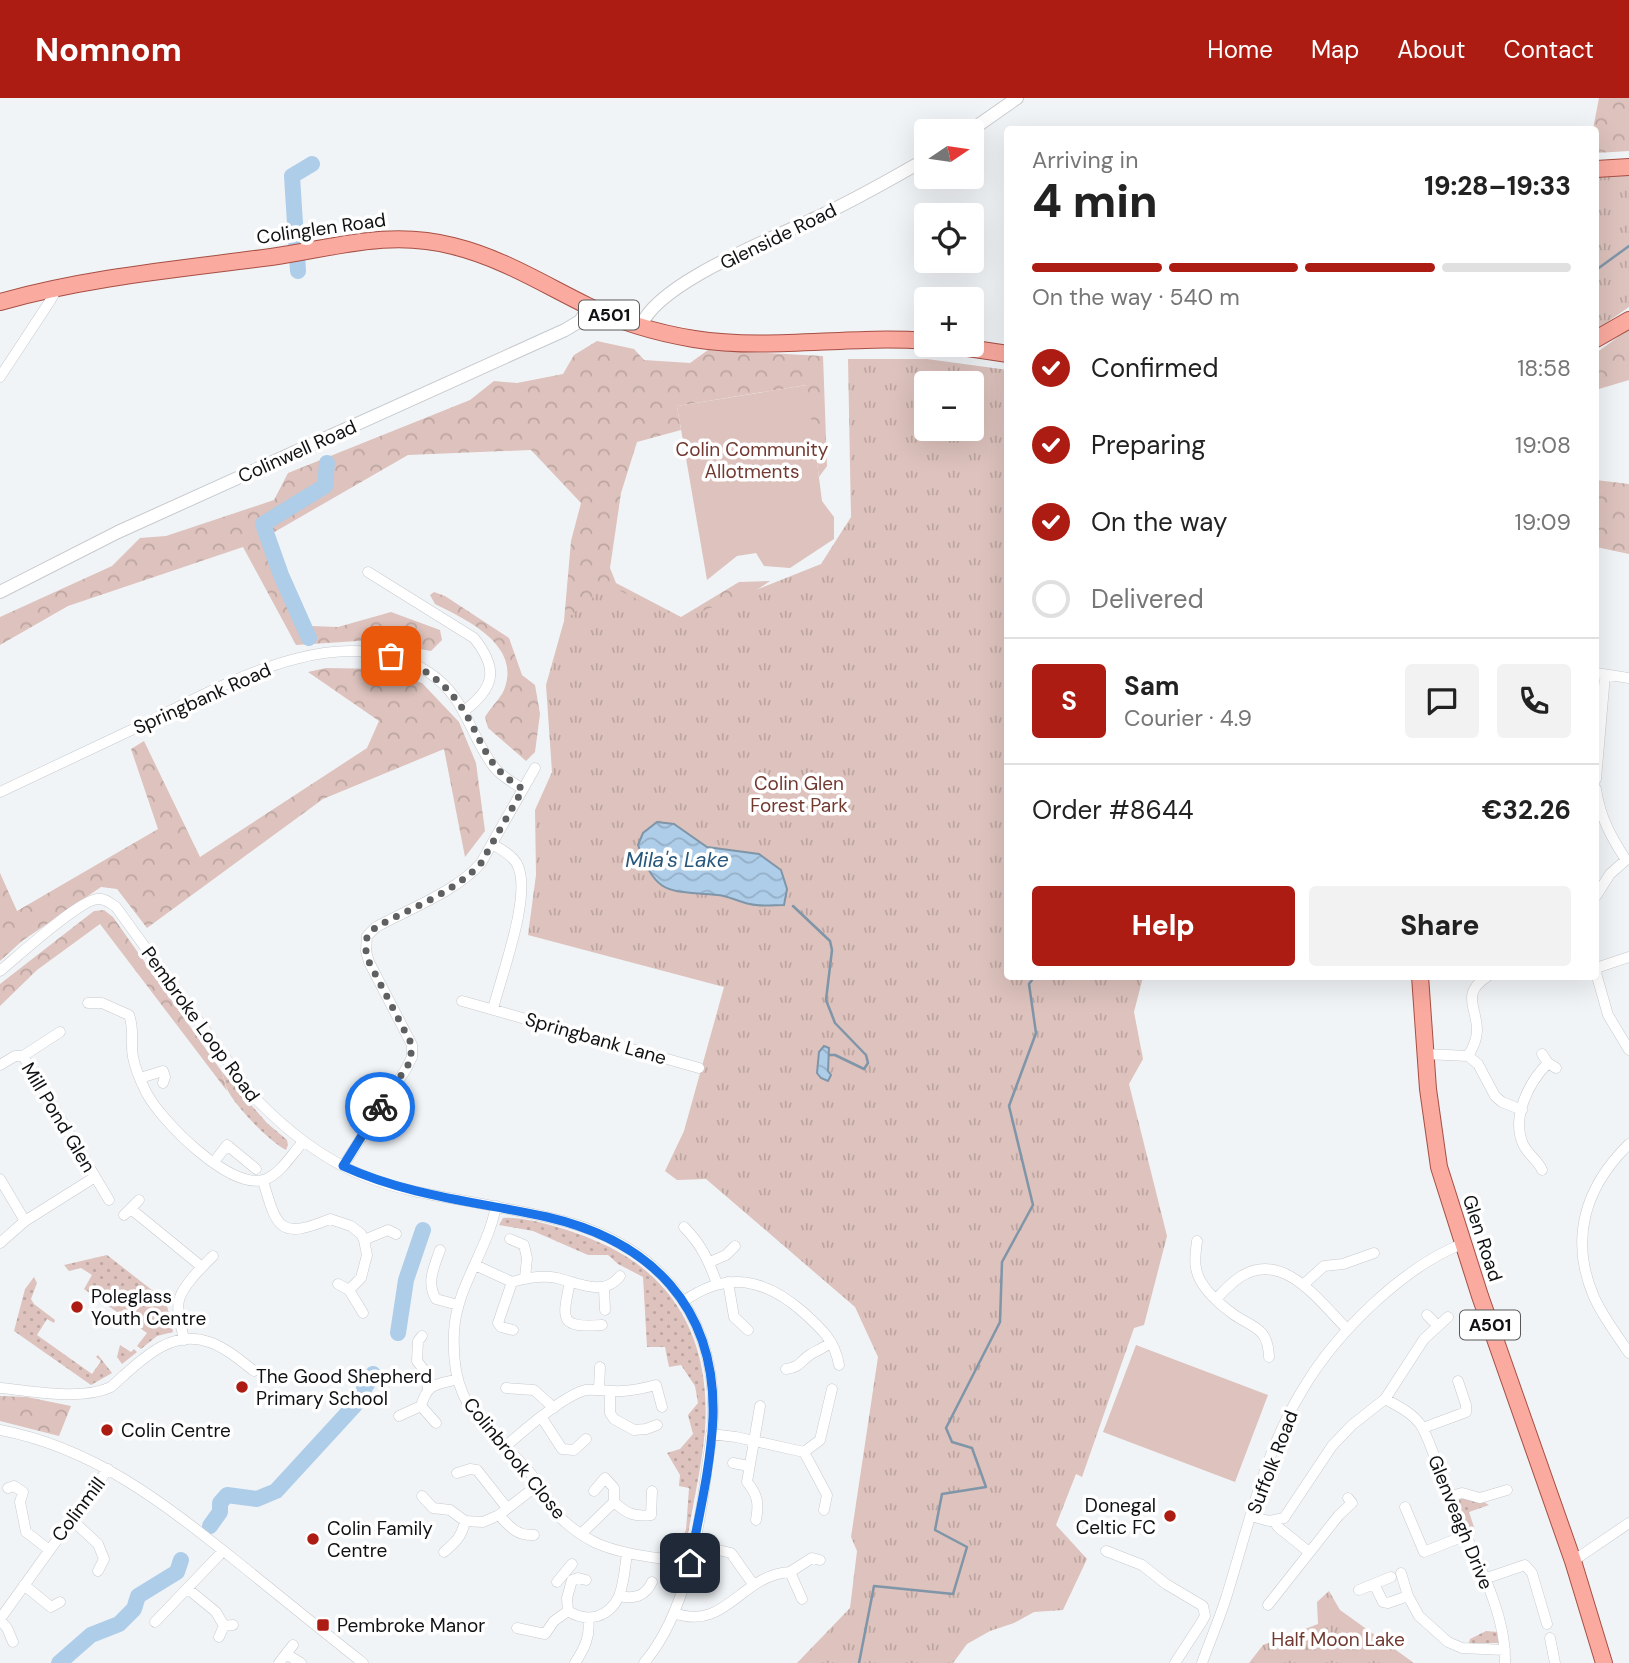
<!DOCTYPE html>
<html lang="en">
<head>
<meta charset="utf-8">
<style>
  :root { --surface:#fff; --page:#f2f2f2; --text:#222; --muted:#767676; --line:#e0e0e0; --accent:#ac1c12 }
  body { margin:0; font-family:"DM Sans",sans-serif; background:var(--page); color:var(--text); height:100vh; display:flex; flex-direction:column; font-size:26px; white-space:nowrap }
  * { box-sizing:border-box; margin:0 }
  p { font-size:23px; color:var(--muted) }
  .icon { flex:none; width:38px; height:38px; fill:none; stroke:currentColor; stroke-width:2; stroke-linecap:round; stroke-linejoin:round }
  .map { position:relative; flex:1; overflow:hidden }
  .drawer { position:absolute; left:1004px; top:28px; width:595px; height:854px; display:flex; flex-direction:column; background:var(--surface); border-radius:7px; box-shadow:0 7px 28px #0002 }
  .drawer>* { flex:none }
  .needle { width:46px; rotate:77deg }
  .buttons { position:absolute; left:914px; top:21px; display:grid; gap:14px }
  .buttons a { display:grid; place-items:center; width:70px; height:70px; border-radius:7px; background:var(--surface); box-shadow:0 7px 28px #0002; font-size:35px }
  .pin { position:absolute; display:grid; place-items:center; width:60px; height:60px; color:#fff; margin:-30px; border-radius:14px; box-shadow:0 4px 10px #0006 }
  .courier { position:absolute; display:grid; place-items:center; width:70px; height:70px; margin:-35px; border:5px solid #1a73e8; border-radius:50%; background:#fff; color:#222; box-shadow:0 2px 9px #0007 }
  .overview em { font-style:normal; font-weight:800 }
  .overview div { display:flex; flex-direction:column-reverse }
  .overview { display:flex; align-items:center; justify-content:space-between; height:119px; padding:0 28px }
  h1 { font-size:46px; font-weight:800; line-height:52px }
  .bar { display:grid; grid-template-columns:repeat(4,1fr); gap:10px 7px; align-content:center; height:84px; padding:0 28px }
  .bar i { height:9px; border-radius:5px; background:var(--line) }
  .bar .current { background:var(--accent) }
  .bar p { grid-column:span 4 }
  .line { display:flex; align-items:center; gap:18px; padding:0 28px; border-top:2px solid var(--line) }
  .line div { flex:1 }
  .round { display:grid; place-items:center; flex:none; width:74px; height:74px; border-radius:7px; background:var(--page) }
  ol { padding:0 28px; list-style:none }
  li { display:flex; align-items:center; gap:21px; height:77px }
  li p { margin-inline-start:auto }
  li .icon { padding:7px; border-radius:50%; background:var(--accent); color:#fff; stroke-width:4 }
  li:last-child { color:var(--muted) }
  li i { width:38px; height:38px; border:4px solid var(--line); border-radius:50% }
  .primary-button { display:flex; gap:14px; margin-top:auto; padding:14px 28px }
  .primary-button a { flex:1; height:80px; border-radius:7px; background:var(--accent); color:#fff; font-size:28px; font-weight:800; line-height:80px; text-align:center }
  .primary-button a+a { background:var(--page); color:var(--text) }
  header { display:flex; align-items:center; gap:42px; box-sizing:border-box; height:98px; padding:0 35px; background:var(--accent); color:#fff }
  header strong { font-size:33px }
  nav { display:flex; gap:38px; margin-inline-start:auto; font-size:24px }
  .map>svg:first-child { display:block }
  .grass { fill:url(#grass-dots) }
  .forest { fill:url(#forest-crowns) }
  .park { fill:url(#park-tufts); fill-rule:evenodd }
  .garden { fill:#ddc2bd }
  .water { fill:url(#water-waves); stroke:#7f95a8; stroke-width:2 }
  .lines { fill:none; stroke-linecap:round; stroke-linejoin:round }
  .stream { stroke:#7f95a8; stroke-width:2.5 }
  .river { stroke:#aecde9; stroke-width:16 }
  .minor-casing { stroke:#c7cacd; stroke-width:11 }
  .tertiary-casing { stroke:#c7cacd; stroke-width:14 }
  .primary-casing { stroke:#a74f44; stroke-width:18 }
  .minor { stroke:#fff; stroke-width:10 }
  .tertiary { stroke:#fff; stroke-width:12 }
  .primary { stroke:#fbaa9f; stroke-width:16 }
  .done { stroke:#5f6062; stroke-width:7; stroke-dasharray:0 12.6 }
  .route { stroke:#1a73e8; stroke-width:9 }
  .poi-dot { fill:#ac1c12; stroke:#fff; stroke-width:2.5 }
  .labels { text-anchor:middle; stroke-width:7; stroke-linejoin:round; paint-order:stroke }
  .shield { fill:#fff; stroke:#585859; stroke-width:2 }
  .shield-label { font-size:18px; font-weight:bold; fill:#101112 }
  .street-label { font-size:19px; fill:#101112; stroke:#fff }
  .park-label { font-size:19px; fill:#723931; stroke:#fff }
  .poi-label { font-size:19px; fill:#101112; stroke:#fff; text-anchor:start }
  .water-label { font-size:21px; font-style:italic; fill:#26567b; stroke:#fff }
</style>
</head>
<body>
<header>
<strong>Nomnom</strong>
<nav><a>Home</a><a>Map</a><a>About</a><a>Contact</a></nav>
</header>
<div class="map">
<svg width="1629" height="1565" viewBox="0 0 1629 1565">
  <defs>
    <pattern id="grass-dots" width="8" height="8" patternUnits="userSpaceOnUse" patternTransform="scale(1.75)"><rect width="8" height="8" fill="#ddc2bd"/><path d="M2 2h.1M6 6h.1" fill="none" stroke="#bda6a1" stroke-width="1.8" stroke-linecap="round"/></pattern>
    <pattern id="forest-crowns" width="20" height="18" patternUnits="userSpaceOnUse" patternTransform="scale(1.75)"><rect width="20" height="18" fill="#ddc2bd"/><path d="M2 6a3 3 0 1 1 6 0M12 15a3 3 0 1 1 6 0" fill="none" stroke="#bda6a1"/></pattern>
    <pattern id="park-tufts" width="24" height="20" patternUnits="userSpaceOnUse" patternTransform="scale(1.75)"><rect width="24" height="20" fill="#ddc2bd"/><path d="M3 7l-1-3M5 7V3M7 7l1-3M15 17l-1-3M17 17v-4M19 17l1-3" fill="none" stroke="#bda6a1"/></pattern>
    <pattern id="water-waves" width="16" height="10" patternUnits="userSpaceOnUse" patternTransform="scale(1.75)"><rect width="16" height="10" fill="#aecde9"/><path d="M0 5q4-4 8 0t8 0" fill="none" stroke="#95afc7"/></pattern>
  </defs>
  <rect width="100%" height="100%" fill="#f1f4f7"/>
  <!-- grass -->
  <path class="grass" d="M222 974 267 1025 287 1042 288 1047 286 1052C270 1044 234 1007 227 991 225 986 224 980 222 974Z
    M503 1120C526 1118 574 1133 596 1143 676 1176 711 1245 705 1331 702 1368 693 1405 687 1442 683 1453 679 1456 667 1455V1443H680L686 1432 689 1390 679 1388 680 1377 667 1355 680 1351 693 1336 688 1317 698 1305 695 1288 681 1267 669 1269 665 1249H647L643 1179 618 1166 608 1157H588L533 1133 499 1127Z
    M107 1157 166 1203 173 1234 157 1238 141 1251 137 1248 147 1235 84 1191 92 1177 81 1170 69 1173 64 1167Z
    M34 1179 37 1185 31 1201 34 1206 55 1222 54 1225 47 1221 37 1237 92 1276 101 1263 96 1259 98 1257 112 1275 91 1287 14 1233 25 1191Z
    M120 1247 131 1254 134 1251 137 1254 122 1266 117 1259Z
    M1460 1399 1484 1404 1489 1407 1469 1414 1476 1435 1470 1437 1456 1403Z
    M1486 1533 1498 1534 1499 1545H1469L1470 1541Z"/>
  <!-- forest -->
  <path class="forest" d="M1599 0H1629V53L1596 55V32L1593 31Z
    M1629 231V282L1599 291 1596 295V255Z
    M597 243 634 251 644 262 690 265 708 252 823 258 827 368 819 379 806 287 677 308 681 332 637 344 621 395 610 470 616 485 681 519 739 484 770 483 705 527 594 506 564 523 571 443 581 405 531 352 408 357 271 436 311 528 338 529 391 514 440 532 442 542 431 553 373 542 296 547 243 449 68 508 0 547V519L112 468 140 440 166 438 274 402 288 375 470 302 494 283 517 285 563 276 574 257Z
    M1596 382 1629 386V456L1596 449Z
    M434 494 445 498 509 540 522 577 535 587 540 616 535 654 526 663 488 630 485 619C490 610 500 601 504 592 522 547 467 522 435 506L430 497Z
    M326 570 382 571 422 585 459 624 476 665 485 733 465 759 444 651 323 701 147 830 117 791 101 789 22 843 0 863V775L17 813 158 731 131 651 144 643 200 759 367 650 379 623 308 574Z
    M104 812 113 819 222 974 227 993 100 826 37 872 0 908V886L94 813Z
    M0 1298 27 1299 71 1308 59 1338 0 1323Z"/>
  <!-- park -->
  <path class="park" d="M1629 74V209L1596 232V76Z
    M848 261H927L1008 272V878L1143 879 1134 914 1143 961 1129 986 1167 1138 1144 1227 1134 1230 1082 1379 1076 1376 1056 1427 1087 1461 1063 1512 1034 1514 1014 1525 990 1533 967 1546 953 1565H797L850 1510 857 1453 851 1439 878 1259 855 1209 706 1081 677 1082 665 1073 684 1033 724 889 528 837 536 777 535 712 552 674 546 587 564 523 608 487 680 522 821 466 851 419ZM926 285H971V331H926Z
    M1329 1493 1340 1512 1414 1565H1249L1263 1547 1318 1526 1317 1504Z"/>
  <!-- garden -->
  <path class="garden" d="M807 287 822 403 834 419V441L790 470 764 468 756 455 737 458 707 482 677 308Z
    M1136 1247 1268 1297 1235 1384 1103 1334Z"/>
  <!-- water -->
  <path class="water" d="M657 724 674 726 707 749 759 756 781 772 787 791 784 807C773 807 761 809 750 806 739 804 729 798 718 797 670 792 656 800 638 747L643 735Z
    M824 948 829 950 828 973 831 977 828 983 821 980 817 975 819 954Z"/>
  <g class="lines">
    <!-- stream -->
    <path class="stream" d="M1596 172 1629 148
      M793 808 830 843 832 852 826 902 835 925 866 957 868 965 864 971 835 957H829
      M859 1565 874 1488 953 1496 967 1449 935 1432 942 1396 986 1389 972 1350 952 1344 946 1330 1000 1224 1002 1164 1033 1107 1009 1008 1036 935 1029 886 1035 878"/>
    <!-- river -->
    <path class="river" d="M298 173 292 78 312 66
      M309 540 281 477 263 426 325 388 327 365
      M398 1235 406 1182 423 1132
      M210 1428 220 1414V1405L227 1397 257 1401 276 1393 355 1307 373 1276
      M59 1565 91 1537 119 1526 134 1511 138 1498 177 1474 181 1462"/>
    <defs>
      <path id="minor" d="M0 279 50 203 54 196 52 190
        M368 474 474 540C498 570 496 589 464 613
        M1596 575 1629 580
        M1596 681 1605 577
        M1596 691C1600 719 1611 739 1626 762
        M0 694C48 671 96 649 144 626 224 587 340 518 428 574 466 598 469 637 494 669 501 678 513 685 523 691
        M492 746C501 751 512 757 517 766 533 795 501 878 493 911
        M1596 798 1610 776 1626 762
        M1596 870 1629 859
        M0 873C17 859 78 803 97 801 105 800 110 805 116 809L253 998C287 1033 323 1062 369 1080 411 1096 455 1100 498 1109 528 1115 558 1120 586 1130 671 1161 715 1228 713 1317 713 1335 709 1353 707 1370 699 1433 686 1516 644 1565
        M1596 875 1608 917 1629 952
        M462 903 699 970
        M88 905H102L129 917C135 933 130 944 133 959 135 970 141 984 146 994 160 1022 232 1095 266 1081 281 1075 292 1056 303 1044
        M1425 956 1468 958 1478 966 1495 998 1502 1004 1522 1012
        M1542 956 1548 965 1556 970
        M23 958 60 934
        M1468 958C1473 950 1477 942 1477 932 1477 909 1460 896 1488 878
        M0 967 15 958H23L109 1102
        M140 980 163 973 165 979 163 985
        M1629 1046C1585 1089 1569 1141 1594 1199 1603 1219 1617 1237 1629 1255
        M214 1064 227 1047 256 1071
        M343 1068 406 971 412 959V947L369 864 366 853 367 838 376 829C409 811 457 793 481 765L535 670
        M1542 1072C1538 1062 1528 1057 1523 1046 1511 1019 1529 984 1548 965
        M0 1081 25 1123
        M263 1083C277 1130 279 1142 330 1121L351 1128 361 1136 364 1142 367 1157 361 1180 349 1192
        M496 1108C488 1152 456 1189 454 1234 453 1254 455 1278 463 1296 479 1332 516 1353 538 1385 547 1398 553 1414 565 1424 574 1432 586 1440 596 1445 626 1458 658 1459 689 1465
        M131 1111 202 1169
        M124 1117 139 1102
        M684 1129C701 1146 709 1163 717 1186
        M510 1141 524 1147 527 1160 525 1180
        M364 1142 388 1132 396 1136
        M1197 1143C1196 1152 1194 1162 1196 1170 1199 1189 1218 1205 1233 1216 1253 1230 1268 1229 1269 1259
        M0 1145 25 1123 95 1079
        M440 1152C434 1169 426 1185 436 1201L458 1207
        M710 1164 726 1157 735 1148
        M475 1167 512 1184C526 1180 542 1177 557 1180 579 1185 604 1199 620 1178
        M512 1184 498 1225 501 1229 513 1232
        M570 1184C562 1222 559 1230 602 1227
        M728 1184 734 1219 748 1232
        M338 1186 349 1192 363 1215
        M1303 1187 1324 1168 1343 1166 1374 1155
        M604 1191 605 1212
        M1216 1201C1224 1193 1231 1185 1240 1179 1283 1151 1320 1204 1347 1231
        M684 1203C728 1172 765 1181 803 1214 822 1231 835 1243 839 1267
        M1427 1217 1438 1228
        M422 1238 418 1243 417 1263 424 1272 428 1290
        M184 1242C182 1230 176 1215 179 1202 183 1187 202 1169 213 1158
        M786 1271C801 1269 800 1263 811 1256 818 1252 824 1250 831 1244
        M0 1290C33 1293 81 1303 111 1289 138 1265 169 1230 209 1244 225 1249 241 1263 254 1273
        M506 1290 534 1292 554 1310
        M599 1291 600 1269
        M610 1293V1315L614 1321 634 1332 646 1331 657 1327
        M1385 1301C1398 1308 1412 1315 1420 1326 1431 1342 1440 1378 1448 1397 1468 1448 1507 1510 1505 1565
        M421 1308 436 1325
        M399 1318 421 1308C428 1284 436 1287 458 1281
        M542 1320 562 1351 574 1352 586 1341
        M1423 1330 1466 1314V1307L1458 1283
        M0 1332C94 1350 162 1404 235 1462 277 1496 320 1531 363 1565
        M711 1336 736 1339 804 1354
        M506 1348C523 1333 566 1296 586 1292 596 1291 603 1293 613 1293 628 1294 641 1291 656 1287L662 1309
        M733 1365 749 1368
        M457 1375 470 1371 477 1372 507 1410
        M8 1390 14 1388 23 1394 20 1404 26 1434 48 1451
        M594 1393 605 1380 614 1390V1404C627 1416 634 1419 651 1417L652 1393
        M422 1398 433 1410 450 1412 465 1423 483 1424 499 1417 539 1386
        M1448 1399 1462 1395 1480 1400 1507 1392
        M1405 1409 1424 1454 1464 1438
        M824 1412 827 1397 804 1354 820 1342 832 1291
        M499 1417C510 1429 517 1438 534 1437
        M1251 1418 1269 1423 1284 1420 1332 1348 1352 1327 1385 1301 1424 1241 1448 1219
        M71 1421 98 1446 104 1461 98 1473
        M756 1422C759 1406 758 1397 747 1384L760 1308
        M1274 1423 1278 1429 1309 1454
        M581 1436 614 1404
        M718 1452 731 1455 753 1486
        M1106 1453 1142 1467 1166 1486 1203 1508 1205 1518 1201 1525 1175 1565
        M444 1454C456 1444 462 1438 465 1423
        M1573 1463 1629 1425
        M1401 1475 1408 1498 1419 1518 1448 1544 1462 1550 1505 1552
        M1484 1481 1525 1467 1532 1475 1547 1526
        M586 1482 578 1480 572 1482 567 1500 568 1513C587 1525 609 1520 619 1498 624 1486 625 1469 627 1455
        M557 1484 572 1466
        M1374 1486 1383 1504 1388 1505 1408 1498
        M24 1487 51 1509 60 1504
        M188 1491 216 1514 224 1528 233 1527
        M1359 1492 1391 1479
        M619 1498C634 1501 645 1499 652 1484
        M802 1501 790 1474 812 1460 820 1462
        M1268 1507 1339 1417 1352 1405 1348 1400
        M674 1515C726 1534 740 1477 790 1474
        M0 1521 108 1371
        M0 1522 7 1530 13 1544
        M155 1524 223 1453
        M517 1530 545 1536 554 1523 568 1513
        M219 1539 224 1528
        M1550 1540 1555 1565
        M286 1556 301 1565
        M279 1565 293 1547
        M575 1565C584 1551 591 1538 588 1521
        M1202 1565C1210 1543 1219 1522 1226 1500 1248 1430 1264 1354 1303 1291 1322 1259 1347 1230 1374 1205 1400 1181 1429 1159 1462 1146"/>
      <path id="tertiary" d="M970 33 1017 0
        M641 228C658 183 782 137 826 115 860 99 893 80 926 61
        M0 494 118 434 565 232 580 223 589 209"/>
      <path id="primary" d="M1596 71 1629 69
        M0 204C88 179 180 171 271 159 334 150 389 131 453 148 502 160 543 186 588 208 620 224 658 235 694 241 770 253 849 237 926 243
        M1596 241 1629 222
        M948 247 1008 256
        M1420 878 1428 991 1439 1069 1480 1198 1573 1463 1604 1565"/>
    </defs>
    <!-- minor casing -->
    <use href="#minor" class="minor-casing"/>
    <!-- tertiary casing -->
    <use href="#tertiary" class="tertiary-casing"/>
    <!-- primary casing -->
    <use href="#primary" class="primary-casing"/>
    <!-- minor -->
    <use href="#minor" class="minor"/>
    <!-- tertiary -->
    <use href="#tertiary" class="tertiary"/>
    <!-- primary -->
    <use href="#primary" class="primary"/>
  </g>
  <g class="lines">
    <!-- done -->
    <path class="done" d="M380 1009 410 964 412 947 369 864 366 853 367 838 376 829C409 811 457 793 481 765L523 691C491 672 486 654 470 623 452 590 427 569 391 558"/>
    <!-- route -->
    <path class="route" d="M380 1009 343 1068C408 1098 478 1104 547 1119 651 1143 716 1209 713 1319 711 1368 699 1417 690 1465"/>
  </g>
  <!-- markers -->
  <g class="poi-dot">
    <circle cx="77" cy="1209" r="7"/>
    <circle cx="242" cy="1289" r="7"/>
    <circle cx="107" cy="1332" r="7"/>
    <circle cx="1170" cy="1418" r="7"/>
    <circle cx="313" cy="1441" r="7"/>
    <rect x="316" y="1520" width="14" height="14" rx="3.5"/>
  </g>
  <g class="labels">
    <!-- shield labels -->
    <g class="shield">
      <rect x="579" y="202.5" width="60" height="29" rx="5"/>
      <rect x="1460" y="1212.5" width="60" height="29" rx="5"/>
    </g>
    <g class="shield-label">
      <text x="609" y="223">A501</text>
      <text x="1490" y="1233">A501</text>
    </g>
    <!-- street labels -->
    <g class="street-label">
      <text transform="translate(321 130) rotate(-8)" y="7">Colinglen Road</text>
      <text transform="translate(778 138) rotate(-26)" y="7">Glenside Road</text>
      <text transform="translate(297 353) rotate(-24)" y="7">Colinwell Road</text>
      <text transform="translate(202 600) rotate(-24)" y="7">Springbank Road</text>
      <text transform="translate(201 926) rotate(54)" y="7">Pembroke Loop Road</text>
      <text transform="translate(596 940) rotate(16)" y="7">Springbank Lane</text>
      <text transform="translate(59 1019) rotate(59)" y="7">Mill Pond Glen</text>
      <text transform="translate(1483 1140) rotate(72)" y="7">Glen Road</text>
      <text transform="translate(515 1360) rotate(51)" y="7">Colinbrook Close</text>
      <text transform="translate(1272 1364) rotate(-69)" y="7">Suffolk Road</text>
      <text transform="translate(78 1411) rotate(-53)" y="7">Colinmill</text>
      <text transform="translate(1461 1424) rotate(68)" y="7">Glenveagh Drive</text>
    </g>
    <!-- park labels -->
    <g class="park-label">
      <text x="752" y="358">Colin Community<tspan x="752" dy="22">Allotments</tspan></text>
      <text x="799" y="692">Colin Glen<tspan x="799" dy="22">Forest Park</tspan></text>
      <text x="1338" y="1548">Half Moon Lake</text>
    </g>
    <!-- poi labels -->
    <g class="poi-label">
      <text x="91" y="1205">Poleglass<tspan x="91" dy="22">Youth Centre</tspan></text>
      <text x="256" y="1285">The Good Shepherd<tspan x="256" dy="22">Primary School</tspan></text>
      <text x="121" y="1339">Colin Centre</text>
      <text x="1156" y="1414" text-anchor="end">Donegal<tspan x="1156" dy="22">Celtic FC</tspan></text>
      <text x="327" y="1437">Colin Family<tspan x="327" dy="22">Centre</tspan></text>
      <text x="337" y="1534">Pembroke Manor</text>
    </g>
    <!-- water labels -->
    <g class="water-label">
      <text x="677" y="769">Mila's Lake</text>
    </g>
  </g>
</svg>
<div class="buttons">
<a><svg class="needle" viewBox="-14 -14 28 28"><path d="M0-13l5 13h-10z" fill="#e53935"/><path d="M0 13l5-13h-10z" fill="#767676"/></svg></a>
<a><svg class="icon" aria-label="locate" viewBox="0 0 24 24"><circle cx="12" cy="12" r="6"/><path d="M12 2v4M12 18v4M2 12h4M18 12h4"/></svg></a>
<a>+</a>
<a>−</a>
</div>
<div class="pin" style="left:391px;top:558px;background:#ea580c"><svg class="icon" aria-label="bag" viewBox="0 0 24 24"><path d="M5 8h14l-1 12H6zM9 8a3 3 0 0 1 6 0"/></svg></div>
<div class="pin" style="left:690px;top:1465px;background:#1f2937"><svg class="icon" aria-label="home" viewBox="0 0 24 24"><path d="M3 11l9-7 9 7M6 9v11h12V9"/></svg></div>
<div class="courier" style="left:380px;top:1009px"><svg class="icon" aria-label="bike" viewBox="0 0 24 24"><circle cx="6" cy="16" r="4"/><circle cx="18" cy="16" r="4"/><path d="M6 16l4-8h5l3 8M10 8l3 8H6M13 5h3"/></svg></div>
<section class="drawer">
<div class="overview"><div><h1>4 min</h1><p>Arriving in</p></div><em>19:28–19:33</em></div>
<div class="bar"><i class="current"></i><i class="current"></i><i class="current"></i><i></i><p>On the way · 540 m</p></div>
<ol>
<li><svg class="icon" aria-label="check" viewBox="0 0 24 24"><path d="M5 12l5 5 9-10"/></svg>Confirmed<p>18:58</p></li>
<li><svg class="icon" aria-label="check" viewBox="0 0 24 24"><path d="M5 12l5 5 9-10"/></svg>Preparing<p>19:08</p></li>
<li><svg class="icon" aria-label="check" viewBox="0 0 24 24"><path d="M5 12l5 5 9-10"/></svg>On the way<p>19:09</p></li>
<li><i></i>Delivered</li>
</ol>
<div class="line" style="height:126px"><b class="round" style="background:var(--accent);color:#fff">S</b><div><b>Sam</b><p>Courier · 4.9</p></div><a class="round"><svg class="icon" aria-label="chat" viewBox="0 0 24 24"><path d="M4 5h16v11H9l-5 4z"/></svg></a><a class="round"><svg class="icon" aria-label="phone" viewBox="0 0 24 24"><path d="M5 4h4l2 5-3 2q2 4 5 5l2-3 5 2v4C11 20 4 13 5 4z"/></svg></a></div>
<div class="line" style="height:91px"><div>Order #8644</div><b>€32.26</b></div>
<div class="primary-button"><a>Help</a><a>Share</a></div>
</section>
</div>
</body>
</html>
